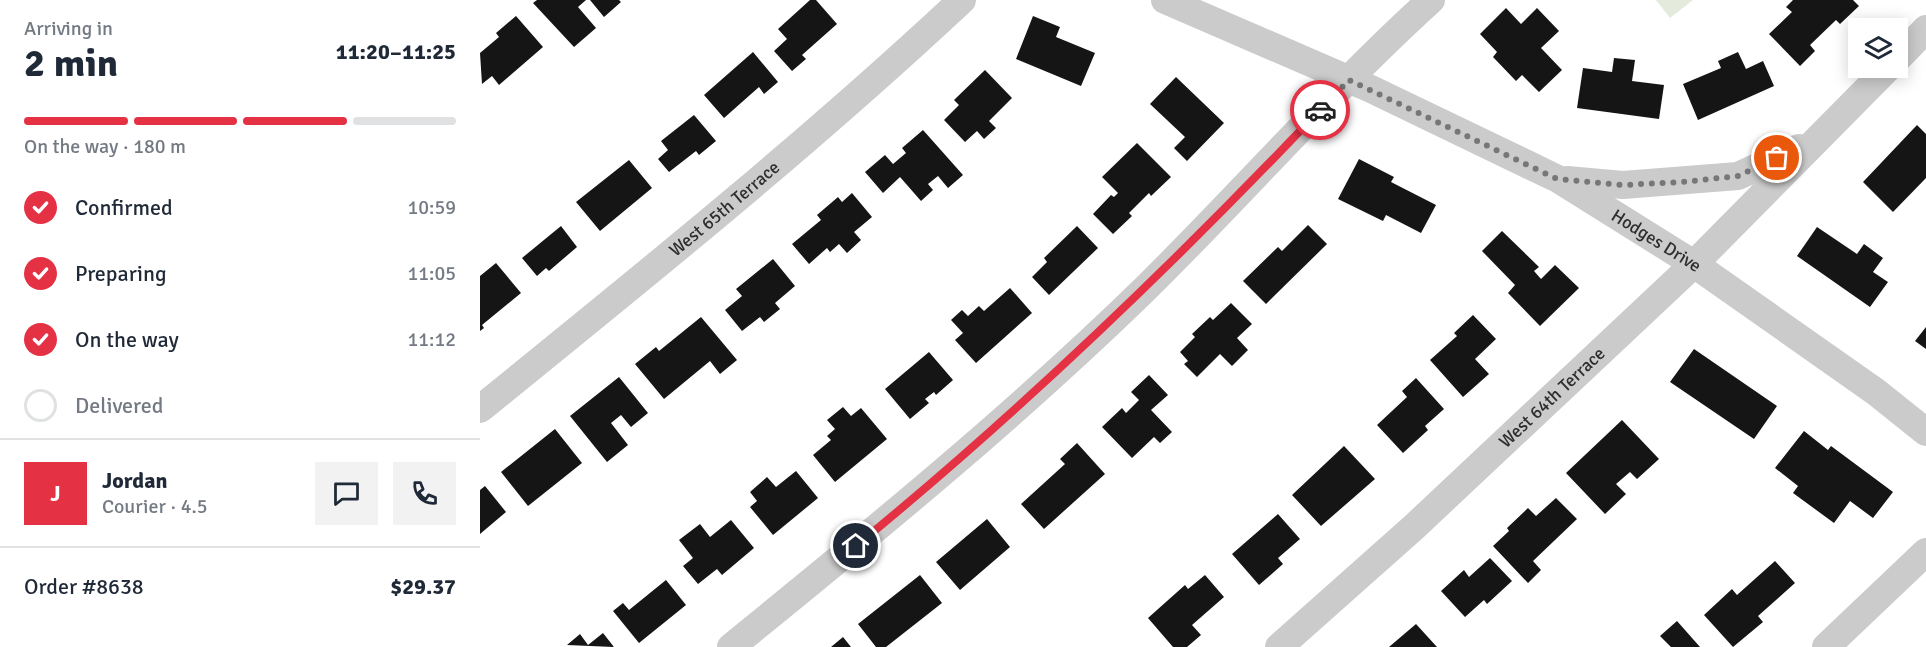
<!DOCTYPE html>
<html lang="en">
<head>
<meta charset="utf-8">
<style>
  :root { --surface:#fff; --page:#f2f2f3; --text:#1f2937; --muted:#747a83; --line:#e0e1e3; --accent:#e43144 }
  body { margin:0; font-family:Signika,sans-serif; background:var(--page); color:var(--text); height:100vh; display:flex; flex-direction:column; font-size:22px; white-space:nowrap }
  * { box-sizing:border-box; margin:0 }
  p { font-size:20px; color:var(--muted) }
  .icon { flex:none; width:33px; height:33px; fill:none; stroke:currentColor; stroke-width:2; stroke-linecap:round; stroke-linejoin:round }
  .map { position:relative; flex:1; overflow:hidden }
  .sheet { display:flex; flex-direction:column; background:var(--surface); width:480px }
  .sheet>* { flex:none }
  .fabs { position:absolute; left:1368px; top:18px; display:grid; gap:12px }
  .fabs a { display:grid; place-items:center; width:60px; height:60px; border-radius:0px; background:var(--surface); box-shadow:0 3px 15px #0003; font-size:30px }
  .pin { position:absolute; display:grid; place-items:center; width:51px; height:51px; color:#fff; margin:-26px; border:3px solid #fff; border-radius:50%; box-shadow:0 2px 6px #0007 }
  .courier { position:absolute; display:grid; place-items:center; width:60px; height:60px; margin:-30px; border:4px solid #e43144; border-radius:50%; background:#fff; color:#222; box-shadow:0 2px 8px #0007 }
  .headline em { font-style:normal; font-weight:700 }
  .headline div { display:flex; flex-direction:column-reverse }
  .headline { display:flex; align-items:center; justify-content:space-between; height:102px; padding:0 24px }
  h1 { font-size:39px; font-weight:700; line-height:45px }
  .bar { display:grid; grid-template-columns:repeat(4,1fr); gap:9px 6px; align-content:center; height:72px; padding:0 24px }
  .bar i { height:8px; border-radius:4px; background:var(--line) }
  .bar .selected { background:var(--accent) }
  .bar p { grid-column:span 4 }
  .line { display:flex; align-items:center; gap:15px; padding:0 24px; border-top:2px solid var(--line) }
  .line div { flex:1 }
  .round { display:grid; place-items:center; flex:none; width:63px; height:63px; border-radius:0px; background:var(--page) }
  ol { padding:0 24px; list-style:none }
  li { display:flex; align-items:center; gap:18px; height:66px }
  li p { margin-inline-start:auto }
  li .icon { padding:6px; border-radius:50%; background:var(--accent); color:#fff; stroke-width:4 }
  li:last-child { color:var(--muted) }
  li i { width:33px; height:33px; border:3px solid var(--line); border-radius:50% }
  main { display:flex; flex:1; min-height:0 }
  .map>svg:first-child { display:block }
  .green { fill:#e4ebdc }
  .building { fill:#151515 }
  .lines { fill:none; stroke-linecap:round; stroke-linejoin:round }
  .minor { stroke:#cbcbcb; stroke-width:28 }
  .done { stroke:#777; stroke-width:6; stroke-dasharray:0 10.8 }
  .route { stroke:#e43144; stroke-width:8 }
  .labels { text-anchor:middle; stroke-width:6; stroke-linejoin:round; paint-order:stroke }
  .street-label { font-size:18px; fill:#2e2e2e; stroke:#fff }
</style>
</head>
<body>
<main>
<section class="sheet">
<div class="headline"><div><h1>2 min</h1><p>Arriving in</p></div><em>11:20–11:25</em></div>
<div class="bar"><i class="selected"></i><i class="selected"></i><i class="selected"></i><i></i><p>On the way · 180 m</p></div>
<ol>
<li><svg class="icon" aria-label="check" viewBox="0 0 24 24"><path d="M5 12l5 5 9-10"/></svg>Confirmed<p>10:59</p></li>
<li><svg class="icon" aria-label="check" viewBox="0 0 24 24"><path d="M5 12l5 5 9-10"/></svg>Preparing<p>11:05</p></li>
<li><svg class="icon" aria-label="check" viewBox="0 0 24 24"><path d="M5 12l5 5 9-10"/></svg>On the way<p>11:12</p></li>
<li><i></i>Delivered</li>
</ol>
<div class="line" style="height:108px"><b class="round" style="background:var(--accent);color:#fff">J</b><div><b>Jordan</b><p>Courier · 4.5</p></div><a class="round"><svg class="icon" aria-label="chat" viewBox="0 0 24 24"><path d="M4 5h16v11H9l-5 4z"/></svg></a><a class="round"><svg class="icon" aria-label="phone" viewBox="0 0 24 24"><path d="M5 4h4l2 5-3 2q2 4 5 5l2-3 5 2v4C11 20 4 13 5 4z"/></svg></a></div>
<div class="line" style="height:78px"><div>Order #8638</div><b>$29.37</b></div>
</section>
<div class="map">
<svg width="1446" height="647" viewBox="0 0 1446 647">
  <rect width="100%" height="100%" fill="#fff"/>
  <!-- green -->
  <path class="green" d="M1176 0H1213L1190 18Z"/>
  <!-- building -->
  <path class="building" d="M57 0H106L98 7 116 28 94 47 53 3Z
    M110 0H139L141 2 124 17Z
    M330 0H336L357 24 322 55 326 59 312 71 294 51 307 39 298 29Z
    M1313 0H1373L1379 6 1360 24 1356 20 1330 45 1335 51 1320 66 1289 34 1312 12 1306 7Z
    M1026 8 1041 24 1057 8 1079 31 1061 48 1082 70 1059 92 1042 75 1036 81 1013 57 1017 52 1000 34Z
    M36 16 63 47 19 85 12 76 2 84 0 53 19 37 16 33Z
    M553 16 580 27 576 37 615 53 601 86 536 59Z
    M273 52 298 82 284 94 279 87 244 118 224 95Z
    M1258 52 1266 69 1283 61 1294 86 1218 120 1203 84 1241 68 1238 61Z
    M1134 58 1155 60 1152 81 1184 85 1179 119 1097 108 1103 68 1132 72Z
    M505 70 532 98 509 121 516 128 504 139 497 131 485 142 464 120 479 105 474 100Z
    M696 77 744 123 707 161 694 148 705 137 670 104Z
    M214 115 236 141 219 155 216 151 189 172 178 159 188 150 181 141Z
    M1437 125 1446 134V178L1413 212 1383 182Z
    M443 130 483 175 468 188 458 176 448 184 453 190 441 201 420 177 403 193 385 172 405 155 413 164 426 153 422 148Z
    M657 143 691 177 671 196 669 193 649 213 652 216 633 234 613 214 631 195 634 197 638 193 622 177Z
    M879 159 914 177 911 182 956 205 941 233 906 215 903 221 858 199Z
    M149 160 172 188 120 231 96 202Z
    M372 193 392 217 374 232 381 240 367 253 359 244 350 252 347 248 329 264 312 244 341 220 337 215 358 197 362 202Z
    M828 225 847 244 786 304 763 281 798 247 802 251Z
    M81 226 97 247 69 271 66 268 57 276 42 258Z
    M597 226 618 248 569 295 552 277 567 262 564 258Z
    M1337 227 1377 254 1384 244 1403 258 1393 272 1408 282 1390 307 1317 256Z
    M1022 231 1059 267 1054 271 1061 279 1075 265 1099 288 1060 326 1028 293 1035 285 1002 251Z
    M293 259 315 286 295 303 300 309 284 322 280 317 262 331 245 310 262 296 256 289Z
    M16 263 41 293 2 325 4 328 0 331V276Z
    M530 288 552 313 496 363 475 340 483 333 471 320 482 310 488 316 499 306 504 311Z
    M751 303 772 324 757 338 768 350 752 366 740 354 717 377 704 364 708 361 700 352 715 337 712 334 730 317 733 320Z
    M993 315 1016 339 995 359 1009 374 983 397 950 360 977 336 974 333Z
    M221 317 257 360 240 374 230 361 184 399 155 364 176 347 179 351Z
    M1446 327V349L1435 341Z
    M1214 349 1297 406 1274 439 1190 382Z
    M449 352 473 380 456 395 454 392 445 399 449 403 430 419 405 389Z
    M669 375 688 395 671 410 692 432 680 443 674 437 652 458 622 427 642 408 646 413 659 400 651 392Z
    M139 377 168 413 151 427 141 415 131 423 148 445 127 462 90 416Z
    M936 378 964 409 945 426 948 430 923 453 897 425 927 397 922 391Z
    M363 407 371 416 381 408 407 439 355 482 333 455 351 440 347 436 355 429 347 420Z
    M1142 420 1179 459 1157 479 1150 472 1136 484 1146 494 1125 514 1086 473Z
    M75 429 102 463 48 506 21 472Z
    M1324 431 1348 450 1351 446 1413 492 1393 518 1370 501 1354 523 1313 493 1318 486 1295 468Z
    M597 443 625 474 564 529 541 504 585 464 580 459Z
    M864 446 895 479 841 526 812 495Z
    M316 471 338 498 293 535 270 507 277 501 270 492 287 477 296 487Z
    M5 486 26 512 0 534V490Z
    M1076 498 1097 519 1053 561 1061 570 1048 583 1013 546 1029 531 1027 528 1048 508 1056 516Z
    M798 514 820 539 798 558 803 564 779 585 752 554Z
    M507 519 530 547 480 590 456 562Z
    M251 520 274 548 242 575 237 569 218 584 203 566 213 558 199 540 220 524 230 537Z
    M1010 558 1032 581 1007 604 1004 600 985 617 961 591 984 570 989 577Z
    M1295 561 1315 583 1278 616 1283 622 1253 647 1224 615 1252 589 1257 595Z
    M440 575 462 603 406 647H396L378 624Z
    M725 575 744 597 712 625 721 635 707 647H693L668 618 705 585 708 589Z
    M186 580 206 605 159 643 133 611 143 603 149 610Z
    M1197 621 1220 647H1191L1180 636Z
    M936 624 957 647H909Z
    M123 633 134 647 87 645 100 634 108 645Z
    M363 637 371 647H351Z"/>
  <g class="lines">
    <!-- minor -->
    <g class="minor">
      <path id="s1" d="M685 0 891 89 1078 179 1214 264 1396 392 1446 432"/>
      <path d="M1418 58 1446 29"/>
      <path d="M1087 180 1143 185 1258 176 1319 148"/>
      <path id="s2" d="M0 409C164 276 328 144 482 0"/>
      <path d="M251 647C394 531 536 415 668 286 763 192 852 90 951 0"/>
      <path id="s3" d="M799 647 934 527 1214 264 1408 68"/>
      <path d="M1346 647 1446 552"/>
    </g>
  </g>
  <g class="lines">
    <!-- done -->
    <path class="done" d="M840 110 869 80 1077 179 1143 185 1203 182 1258 176 1297 158"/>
    <!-- route -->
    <path class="route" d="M376 546C541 411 694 264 840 110"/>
  </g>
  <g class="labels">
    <!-- street labels -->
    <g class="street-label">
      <text dy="6" stroke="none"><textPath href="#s2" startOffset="316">West 65th Terrace</textPath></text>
      <text dy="6" stroke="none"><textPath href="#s1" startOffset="548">Hodges Drive</textPath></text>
      <text dy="6" stroke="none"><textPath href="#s3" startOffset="370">West 64th Terrace</textPath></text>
    </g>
  </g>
</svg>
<div class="fabs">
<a><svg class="icon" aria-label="layers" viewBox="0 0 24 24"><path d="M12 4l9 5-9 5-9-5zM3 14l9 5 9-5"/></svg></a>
</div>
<div class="pin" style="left:1297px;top:158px;background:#ea580c"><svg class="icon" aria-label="bag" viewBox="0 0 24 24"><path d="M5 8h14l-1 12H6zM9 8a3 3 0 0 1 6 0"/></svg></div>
<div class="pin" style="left:376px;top:546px;background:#1f2937"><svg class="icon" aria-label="home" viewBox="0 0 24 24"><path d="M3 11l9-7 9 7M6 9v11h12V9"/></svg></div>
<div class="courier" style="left:840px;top:110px"><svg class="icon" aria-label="car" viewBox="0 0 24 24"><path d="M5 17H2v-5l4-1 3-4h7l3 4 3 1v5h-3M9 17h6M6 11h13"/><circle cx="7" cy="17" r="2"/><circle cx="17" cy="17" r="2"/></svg></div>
</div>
</main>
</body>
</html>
